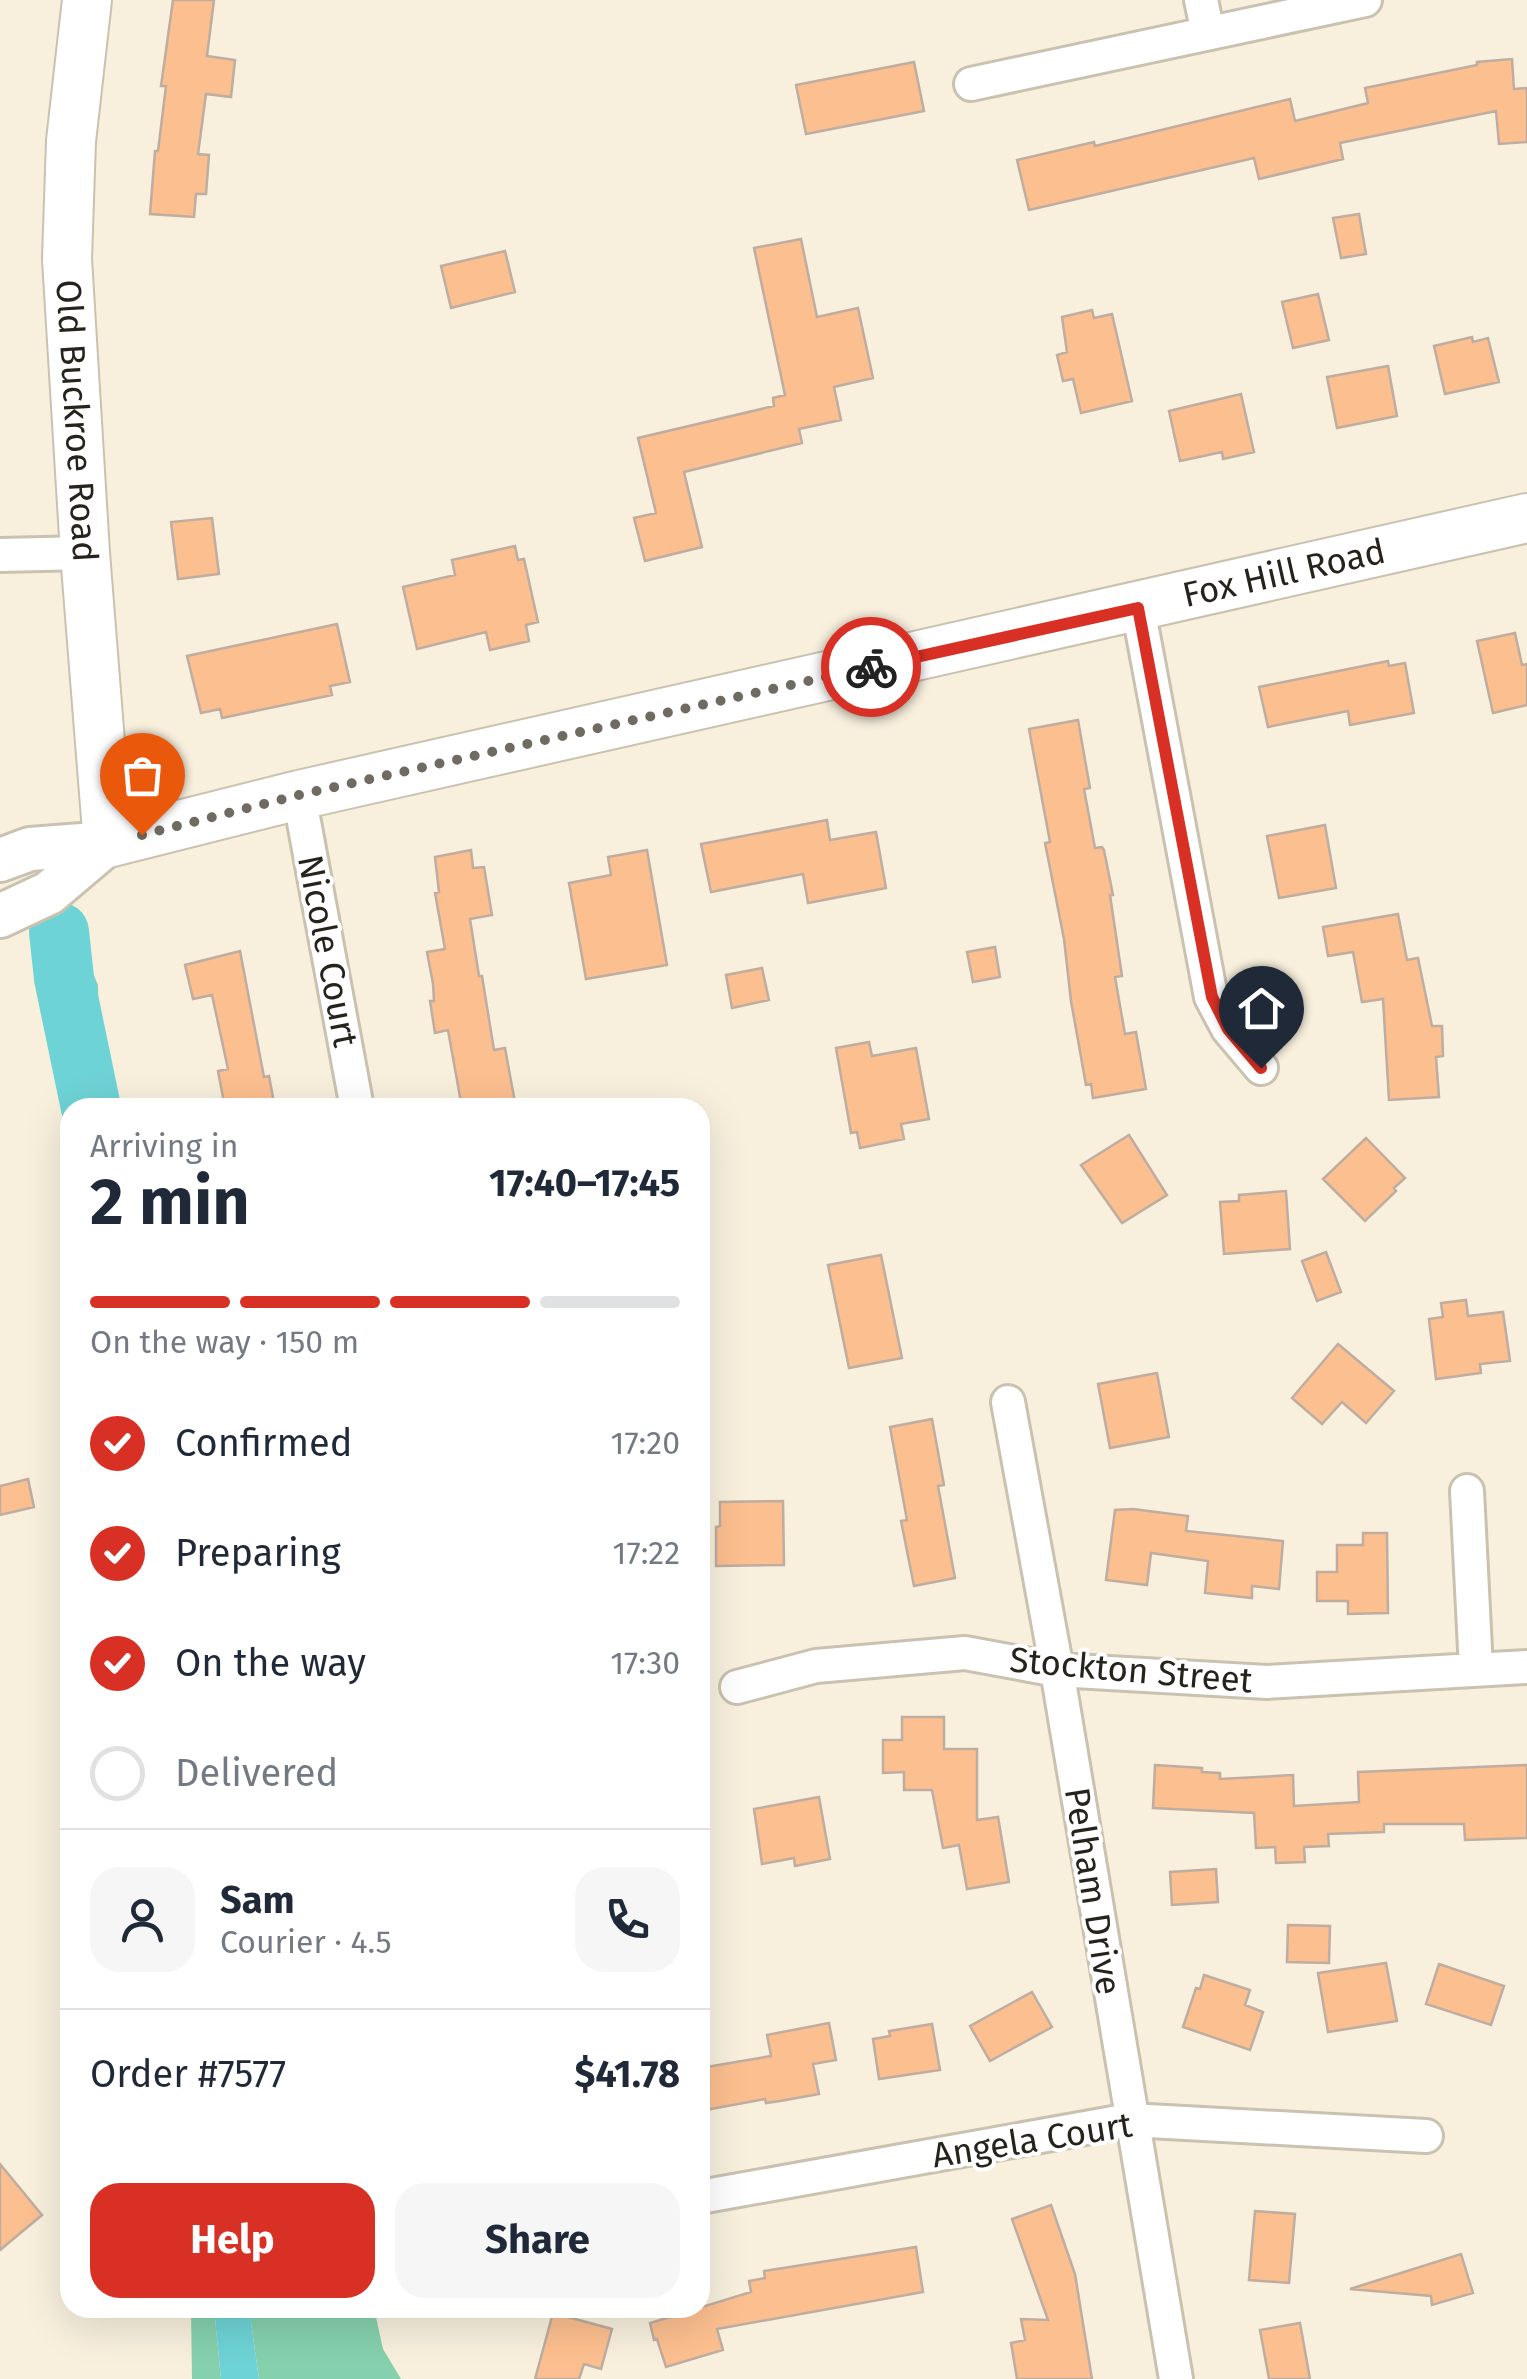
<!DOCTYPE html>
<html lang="en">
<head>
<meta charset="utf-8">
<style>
  :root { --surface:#fff; --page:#f6f6f7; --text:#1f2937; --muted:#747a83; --line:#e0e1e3; --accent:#d93025 }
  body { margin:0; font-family:"Fira Sans",sans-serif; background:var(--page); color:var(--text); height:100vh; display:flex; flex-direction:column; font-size:38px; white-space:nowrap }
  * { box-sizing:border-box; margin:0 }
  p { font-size:32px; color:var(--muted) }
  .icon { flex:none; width:55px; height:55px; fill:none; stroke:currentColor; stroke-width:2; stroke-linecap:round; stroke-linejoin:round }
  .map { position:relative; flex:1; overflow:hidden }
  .sheet { position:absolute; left:60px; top:1098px; width:650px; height:1220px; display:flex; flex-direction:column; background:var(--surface); border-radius:30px; box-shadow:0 10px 40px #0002 }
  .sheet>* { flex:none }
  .pin { position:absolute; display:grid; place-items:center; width:85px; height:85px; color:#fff; margin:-102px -42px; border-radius:50% 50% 50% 0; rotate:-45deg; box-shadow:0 0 10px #0007 }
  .pin .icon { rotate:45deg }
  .courier { position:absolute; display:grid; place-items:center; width:100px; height:100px; margin:-50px; border:8px solid #d93025; border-radius:50%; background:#fff; color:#222; box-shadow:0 2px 12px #0007 }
  .overview em { font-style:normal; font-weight:700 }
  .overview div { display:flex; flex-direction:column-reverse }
  .overview { display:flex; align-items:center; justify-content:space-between; height:170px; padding:0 30px }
  h1 { font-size:65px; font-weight:700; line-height:75px }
  .bar { display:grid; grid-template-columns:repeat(4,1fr); gap:15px 10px; align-content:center; height:120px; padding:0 30px }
  .bar i { height:12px; border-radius:8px; background:var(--line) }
  .bar .current { background:var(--accent) }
  .bar p { grid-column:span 4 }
  .line { display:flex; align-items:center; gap:25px; padding:0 30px; border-top:2px solid var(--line) }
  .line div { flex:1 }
  .round { display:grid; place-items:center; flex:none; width:105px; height:105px; border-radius:30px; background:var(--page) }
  ol { padding:0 30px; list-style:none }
  li { display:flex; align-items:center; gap:30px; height:110px }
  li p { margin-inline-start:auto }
  li .icon { padding:10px; border-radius:50%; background:var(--accent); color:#fff; stroke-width:4 }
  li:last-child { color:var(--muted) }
  li i { width:55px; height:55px; border:5px solid var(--line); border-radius:50% }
  .action { display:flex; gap:20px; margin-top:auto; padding:20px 30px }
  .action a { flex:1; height:115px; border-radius:30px; background:var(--accent); color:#fff; font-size:40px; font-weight:700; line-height:115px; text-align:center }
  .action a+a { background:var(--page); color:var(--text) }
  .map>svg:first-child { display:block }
  .green { fill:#85d0ad }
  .water { fill:#6ed3d6 }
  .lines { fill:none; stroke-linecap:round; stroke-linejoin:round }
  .river { stroke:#6ed3d6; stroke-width:60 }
  .building { fill:#fcbf8f; stroke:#beada0; stroke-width:2.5 }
  .minor-casing { stroke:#cac2b0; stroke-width:38 }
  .tertiary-casing { stroke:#cac2b0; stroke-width:48 }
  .secondary-casing { stroke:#cac2b0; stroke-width:52 }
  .minor { stroke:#fff; stroke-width:32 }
  .tertiary { stroke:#fff; stroke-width:42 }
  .secondary { stroke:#fff; stroke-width:48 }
  .done { stroke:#706b60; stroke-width:10; stroke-dasharray:0 18 }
  .route { stroke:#d93025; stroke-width:12 }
  .labels { text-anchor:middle; stroke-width:8; stroke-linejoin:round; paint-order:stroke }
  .street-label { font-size:35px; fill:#26231c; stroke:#fff }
</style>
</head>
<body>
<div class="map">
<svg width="1527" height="2379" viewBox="0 0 1527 2379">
  <rect width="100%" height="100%" fill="#f8f0dd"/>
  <!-- green -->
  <path class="green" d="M76 934 98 985 99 1045 117 1107H79L44 957Z
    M191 2308H214L221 2379H192Z
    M249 2308H374L383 2349 401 2379H259Z"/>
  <!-- water -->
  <path class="water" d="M214 2308H249L259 2379H221Z"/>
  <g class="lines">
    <!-- river -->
    <path class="river" d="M59 932 64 978 91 1108"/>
  </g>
  <!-- building -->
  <path class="building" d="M173 0H214L207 56 235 60 231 97 206 94 198 154 209 155 206 194H196L194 217 150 214 155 151H158L166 86H161Z
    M1512 59 1514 89 1527 88V142L1499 144 1496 111 1340 143 1343 159 1259 179 1254 158 1029 210 1017 160 1094 142 1095 146 1290 99 1295 121 1368 103 1365 88 1477 65V62Z
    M914 62 924 111 806 134 796 85Z
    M1359 214 1366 254 1341 258 1333 218Z
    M801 239 817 317 858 308 873 378 834 387 841 420 799 429 802 443 684 472 702 547 645 561 634 518 656 513 638 438 774 406 773 398 785 395 754 248Z
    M505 251 515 292 451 308 441 266Z
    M1318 294 1329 340 1293 348 1282 302Z
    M1092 310 1094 318 1112 314 1132 401 1081 413 1073 379 1063 381 1057 355 1067 352 1062 317Z
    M1472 337 1473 342 1488 338 1499 382 1445 394 1434 346Z
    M1388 366 1397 416 1337 428 1327 377Z
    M1241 394 1254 452 1223 459 1222 452 1180 461 1169 411Z
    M212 518 219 574 178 579 171 522Z
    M515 546 518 560 524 559 538 622 526 625 529 641 490 650 486 632 417 649 403 587 455 575 452 560Z
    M337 624 350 682 330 686 332 695 222 718 220 709 201 713 187 656Z
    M1515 633 1522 665 1527 664V705L1493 713 1477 641Z
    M1388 661 1389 666 1405 663 1414 713 1350 725 1348 711 1268 727 1259 687Z
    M1078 720 1090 788 1084 789 1095 848 1102 847 1104 850 1113 895H1110L1122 976 1115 977 1125 1034 1136 1032 1146 1089 1093 1098 1091 1084 1086 1085 1071 1001 1064 939 1045 843 1050 842 1029 729Z
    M827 820 830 840 876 832 886 888 808 903 803 874 711 892 701 844Z
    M1325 825 1336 888 1279 898 1267 836Z
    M471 850 473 868 484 867 492 915 470 919 479 976H482L494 1050 505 1048 516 1108H462L448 1030 435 1033 430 1001H434L433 984 427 952 445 949 435 893 439 892 435 857Z
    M647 850 667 965 586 979 569 883 611 875 608 857Z
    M1398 914 1407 960 1418 958 1432 1026H1442L1443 1056 1436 1057 1439 1097 1389 1100 1383 999 1362 1002 1353 952 1328 956 1323 927Z
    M995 947 1000 977 973 982 967 952Z
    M240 951 264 1077 269 1076 275 1108H225L218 1071 228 1069 212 995 193 999 185 965Z
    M762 968 769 1000 732 1008 726 975Z
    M869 1042 872 1056 916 1048 929 1119 901 1124 904 1139 860 1148 857 1132 851 1133 836 1048Z
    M1129 1135 1167 1195 1122 1223 1081 1165Z
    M1366 1138 1405 1178 1394 1188 1396 1191 1365 1221 1323 1179Z
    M1286 1191 1290 1249 1224 1254 1220 1202 1239 1201V1195Z
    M1326 1252 1341 1292 1317 1301 1302 1261Z
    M881 1255 902 1358 849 1368 828 1265Z
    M1466 1300 1468 1316 1503 1312 1510 1361 1480 1364 1481 1373 1436 1379 1429 1319 1443 1317 1441 1303Z
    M1338 1344 1394 1391 1366 1423 1342 1402 1322 1424 1292 1398Z
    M1157 1373 1169 1437 1110 1448 1098 1384Z
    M932 1419 944 1485 938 1486 955 1578 914 1586 901 1521 907 1520 890 1427Z
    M28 1479 34 1507 0 1515V1486Z
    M783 1501 784 1565 716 1566V1527L720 1526V1502Z
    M1133 1509 1188 1516 1186 1531 1283 1541 1279 1589 1252 1586V1598L1205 1593 1208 1561 1151 1553 1147 1585 1106 1580 1115 1510Z
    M1363 1533H1387L1388 1613 1348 1614V1601H1317V1572H1337V1545H1363Z
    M902 1717H944V1749H977V1820L998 1817 1009 1882 967 1889 959 1845 943 1848 932 1790H904V1772L883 1773V1740H902Z
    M1155 1765 1202 1768V1772L1220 1773V1779L1293 1775 1294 1806 1359 1802 1358 1772 1527 1765V1838L1465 1840 1464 1824H1384V1832L1328 1834 1329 1846 1304 1847 1305 1862 1276 1863 1275 1847 1256 1848 1254 1813 1153 1808Z
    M819 1797 830 1859 795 1866 794 1858 762 1864 754 1809Z
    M1216 1869 1218 1902 1172 1905 1170 1872Z
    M1288 1925 1330 1926 1329 1963 1287 1962Z
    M1386 1963 1397 2021 1328 2032 1318 1973Z
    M1439 1964 1504 1986 1491 2025 1426 2004Z
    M1204 1975 1250 1990 1245 2005 1263 2012 1250 2050 1183 2027 1196 1988 1200 1989Z
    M1032 1992 1052 2027 990 2061 970 2026Z
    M829 2023 836 2060 813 2064 819 2094 780 2101 766 2103 765 2099 700 2111V2068L771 2056 767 2035Z
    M932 2024 940 2070 879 2079 873 2039 890 2036 889 2031Z
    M0 2164 42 2215 0 2250Z
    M1051 2205 1075 2274 1092 2379H1017L1011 2343 1025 2340 1021 2319 1048 2320 1012 2219Z
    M1255 2211 1295 2214 1289 2283 1249 2280Z
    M916 2247 923 2292 717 2329 723 2350 666 2367 657 2339 654 2340 650 2323 751 2292 749 2281 765 2278 764 2271Z
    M1461 2254 1473 2293 1432 2305 1431 2296 1350 2289Z
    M553 2313 612 2329 601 2369 584 2364 579 2379H535Z
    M1300 2323 1310 2379H1269L1260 2330Z"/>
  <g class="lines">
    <defs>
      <path id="minor" d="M1201 0 1208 33
        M971 84 1365 0
        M0 555 85 553
        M1138 608 1211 997 1228 1029 1261 1068
        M299 795 357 1108
        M1008 1402 1057 1670 1176 2379
        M1467 1491 1476 1669
        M737 1687 816 1666 965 1653 1057 1670 1267 1682 1527 1667
        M700 2197 1130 2120 1426 2136"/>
      <path id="tertiary" d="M0 860 30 849 108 843
        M0 916 49 893 108 843"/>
      <g id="secondary">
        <path id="s1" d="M87 0 71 141 67 259 85 553 108 843 299 795 1527 518"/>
      </g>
    </defs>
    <!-- minor casing -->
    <use href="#minor" class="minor-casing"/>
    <!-- tertiary casing -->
    <use href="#tertiary" class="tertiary-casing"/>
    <!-- secondary casing -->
    <use href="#secondary" class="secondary-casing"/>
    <!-- minor -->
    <use href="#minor" class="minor"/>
    <!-- tertiary -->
    <use href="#tertiary" class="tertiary"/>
    <!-- secondary -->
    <use href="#secondary" class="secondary"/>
  </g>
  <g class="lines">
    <!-- done -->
    <path class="done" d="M142 835 299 795 871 667"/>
    <!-- route -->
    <path class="route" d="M871 667 1138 608 1212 997 1228 1029 1261 1068"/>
  </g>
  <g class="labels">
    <!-- street labels -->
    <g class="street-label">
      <text dy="12" stroke="none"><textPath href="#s1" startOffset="422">Old Buckroe Road</textPath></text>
      <text dy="12" stroke="none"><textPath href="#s1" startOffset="2052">Fox Hill Road</textPath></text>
      <text transform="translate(328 951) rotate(79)" y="12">Nicole Court</text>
      <text transform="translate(1131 1670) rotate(5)" y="12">Stockton Street</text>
      <text transform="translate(1093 1891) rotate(81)" y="12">Pelham Drive</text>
      <text transform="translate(1032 2140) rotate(-9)" y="12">Angela Court</text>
    </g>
  </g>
</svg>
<div class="pin" style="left:142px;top:835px;background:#ea580c"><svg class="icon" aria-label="bag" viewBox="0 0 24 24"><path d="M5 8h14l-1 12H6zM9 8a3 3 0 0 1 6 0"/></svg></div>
<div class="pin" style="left:1261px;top:1068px;background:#1f2937"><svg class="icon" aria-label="home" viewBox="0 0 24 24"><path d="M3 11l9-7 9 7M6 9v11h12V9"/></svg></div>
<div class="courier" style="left:871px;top:667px"><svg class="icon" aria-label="bike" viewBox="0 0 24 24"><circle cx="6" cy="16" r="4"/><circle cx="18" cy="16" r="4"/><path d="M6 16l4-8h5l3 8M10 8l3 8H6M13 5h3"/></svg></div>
<section class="sheet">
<div class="overview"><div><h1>2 min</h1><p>Arriving in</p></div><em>17:40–17:45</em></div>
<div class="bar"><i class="current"></i><i class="current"></i><i class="current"></i><i></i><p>On the way · 150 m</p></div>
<ol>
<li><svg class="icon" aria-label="check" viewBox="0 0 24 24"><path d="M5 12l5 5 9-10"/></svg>Confirmed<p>17:20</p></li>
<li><svg class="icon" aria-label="check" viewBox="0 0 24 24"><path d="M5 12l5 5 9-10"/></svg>Preparing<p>17:22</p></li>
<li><svg class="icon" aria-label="check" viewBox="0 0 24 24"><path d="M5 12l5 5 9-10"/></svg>On the way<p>17:30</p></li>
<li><i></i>Delivered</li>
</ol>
<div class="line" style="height:180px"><a class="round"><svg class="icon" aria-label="person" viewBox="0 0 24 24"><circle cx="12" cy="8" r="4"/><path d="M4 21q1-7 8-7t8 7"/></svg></a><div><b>Sam</b><p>Courier · 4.5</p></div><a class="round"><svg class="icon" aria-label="phone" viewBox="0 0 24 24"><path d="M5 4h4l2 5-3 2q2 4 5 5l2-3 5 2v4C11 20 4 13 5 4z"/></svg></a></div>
<div class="line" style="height:130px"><div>Order #7577</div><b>$41.78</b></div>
<div class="action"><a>Help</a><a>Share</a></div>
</section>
</div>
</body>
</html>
